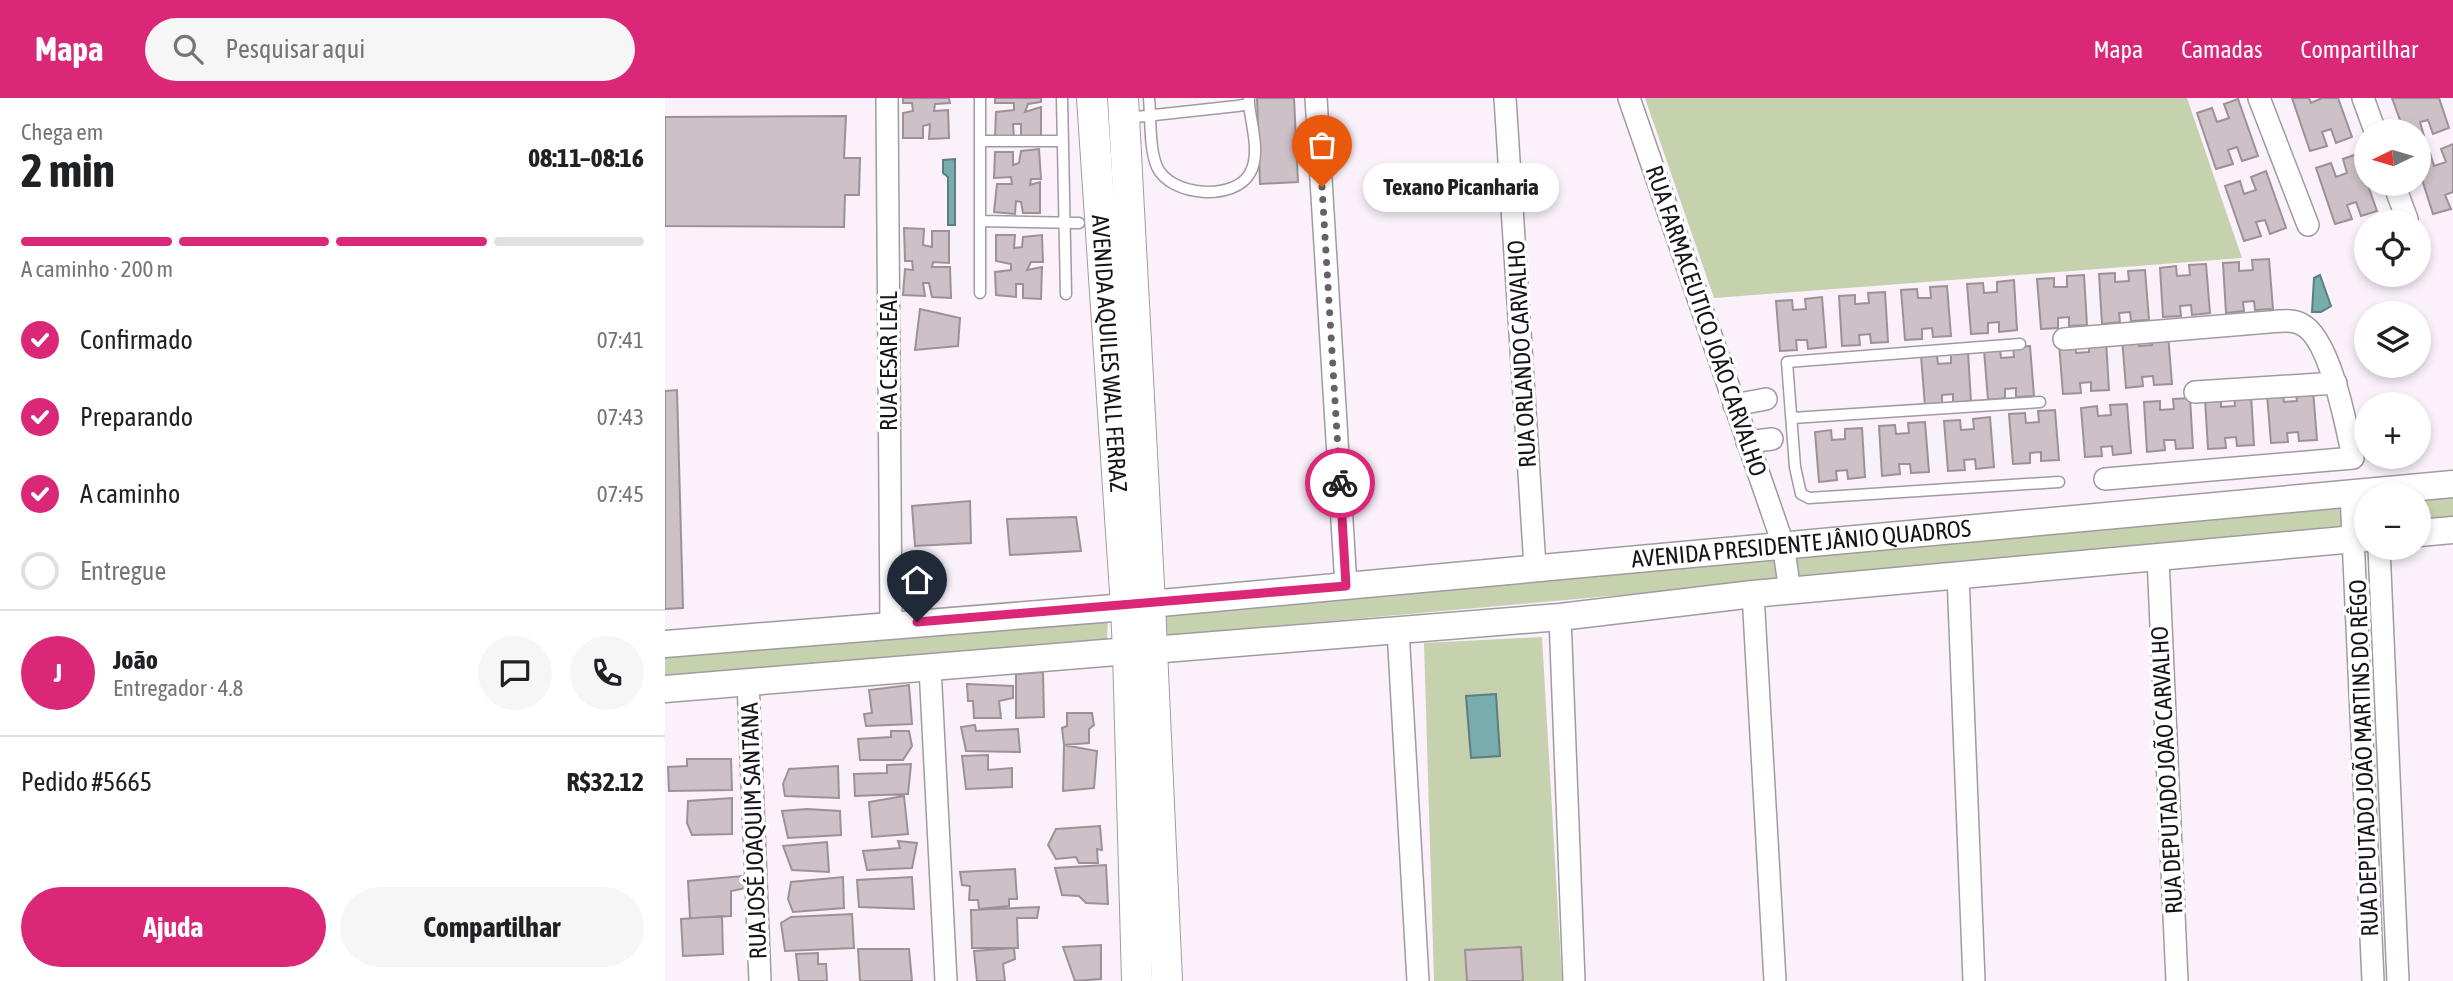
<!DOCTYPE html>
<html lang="pt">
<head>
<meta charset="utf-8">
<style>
  :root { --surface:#fff; --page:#f6f6f6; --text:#202124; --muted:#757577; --line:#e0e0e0; --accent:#db2777 }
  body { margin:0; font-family:"Asap Condensed",sans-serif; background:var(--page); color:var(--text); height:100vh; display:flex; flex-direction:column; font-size:26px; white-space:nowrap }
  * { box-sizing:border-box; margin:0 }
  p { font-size:23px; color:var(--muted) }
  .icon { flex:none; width:38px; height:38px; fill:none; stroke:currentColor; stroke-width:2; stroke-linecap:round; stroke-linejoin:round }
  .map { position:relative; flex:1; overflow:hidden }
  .sheet { display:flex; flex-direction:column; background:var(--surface); width:665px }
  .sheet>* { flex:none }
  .needle { width:46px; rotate:265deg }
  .tools { position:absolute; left:1689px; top:21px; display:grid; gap:14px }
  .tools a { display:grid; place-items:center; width:77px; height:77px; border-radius:50%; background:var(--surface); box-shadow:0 4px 10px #0003; font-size:35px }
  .pin { position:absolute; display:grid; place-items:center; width:60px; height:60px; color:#fff; margin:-72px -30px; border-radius:50% 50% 50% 0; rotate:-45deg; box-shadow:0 0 7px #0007 }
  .pin .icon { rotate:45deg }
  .courier { position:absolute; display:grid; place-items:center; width:70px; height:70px; margin:-35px; border:5px solid #db2777; border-radius:50%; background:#fff; color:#222; box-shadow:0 2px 9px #0007 }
  .bubble { position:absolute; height:49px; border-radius:24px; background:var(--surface); box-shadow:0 4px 10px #0003; font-size:23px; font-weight:700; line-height:49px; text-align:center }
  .headline em { font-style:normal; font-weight:700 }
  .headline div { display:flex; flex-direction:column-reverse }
  .headline { display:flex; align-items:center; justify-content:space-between; height:119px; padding:0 21px }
  h1 { font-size:46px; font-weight:700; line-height:52px }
  .bar { display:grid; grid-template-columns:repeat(4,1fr); gap:10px 7px; align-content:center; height:84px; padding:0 21px }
  .bar i { height:9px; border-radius:5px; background:var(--line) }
  .bar .selected { background:var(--accent) }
  .bar p { grid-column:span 4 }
  .line { display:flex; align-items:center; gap:18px; padding:0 21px; border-top:2px solid var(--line) }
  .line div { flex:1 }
  .round { display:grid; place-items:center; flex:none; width:74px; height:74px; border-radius:37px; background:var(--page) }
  ol { padding:0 21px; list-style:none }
  li { display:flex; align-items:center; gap:21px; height:77px }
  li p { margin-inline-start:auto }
  li .icon { padding:7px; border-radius:50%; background:var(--accent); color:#fff; stroke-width:4 }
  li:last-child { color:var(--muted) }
  li i { width:38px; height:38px; border:4px solid var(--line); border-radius:50% }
  .button { display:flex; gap:14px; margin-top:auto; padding:14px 21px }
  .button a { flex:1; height:80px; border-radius:42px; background:var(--accent); color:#fff; font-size:28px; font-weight:700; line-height:80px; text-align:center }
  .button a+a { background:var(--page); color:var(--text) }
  header { display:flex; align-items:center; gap:42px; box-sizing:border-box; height:98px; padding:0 35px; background:var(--accent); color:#fff }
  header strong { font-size:33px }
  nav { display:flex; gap:38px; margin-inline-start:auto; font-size:24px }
  .search { width:490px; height:63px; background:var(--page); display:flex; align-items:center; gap:18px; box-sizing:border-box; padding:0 24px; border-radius:38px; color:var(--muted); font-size:26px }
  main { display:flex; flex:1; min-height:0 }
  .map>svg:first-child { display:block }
  .green { fill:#c6d1ad }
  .water { fill:#79acad; stroke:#5c7e80; stroke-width:2 }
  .building { fill:#cdc1c7; stroke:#9c9197; stroke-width:2 }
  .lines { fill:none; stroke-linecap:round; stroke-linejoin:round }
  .service-casing { stroke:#a19aa3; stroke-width:13 }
  .minor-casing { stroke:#a19aa3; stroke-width:24 }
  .tertiary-casing { stroke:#a19aa3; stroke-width:29 }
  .secondary-casing { stroke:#a19aa3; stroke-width:32 }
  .service { stroke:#fff; stroke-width:10 }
  .minor { stroke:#fff; stroke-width:21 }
  .tertiary { stroke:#fff; stroke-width:26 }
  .secondary { stroke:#fff; stroke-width:30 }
  .done { stroke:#666167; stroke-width:7; stroke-dasharray:0 12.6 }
  .route { stroke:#db2777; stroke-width:9 }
  .labels { text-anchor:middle; stroke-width:7; stroke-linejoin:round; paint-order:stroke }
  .street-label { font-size:24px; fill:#171417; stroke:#fff }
</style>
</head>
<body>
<header>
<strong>Mapa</strong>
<div class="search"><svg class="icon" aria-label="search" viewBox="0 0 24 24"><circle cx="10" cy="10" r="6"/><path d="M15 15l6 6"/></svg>Pesquisar aqui</div>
<nav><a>Mapa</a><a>Camadas</a><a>Compartilhar</a></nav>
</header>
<main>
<section class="sheet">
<div class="headline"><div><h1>2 min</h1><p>Chega em</p></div><em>08:11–08:16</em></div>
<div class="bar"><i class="selected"></i><i class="selected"></i><i class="selected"></i><i></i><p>A caminho · 200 m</p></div>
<ol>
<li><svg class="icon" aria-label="check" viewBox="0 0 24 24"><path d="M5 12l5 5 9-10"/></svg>Confirmado<p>07:41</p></li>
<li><svg class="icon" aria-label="check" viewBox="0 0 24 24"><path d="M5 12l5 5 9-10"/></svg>Preparando<p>07:43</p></li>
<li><svg class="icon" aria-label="check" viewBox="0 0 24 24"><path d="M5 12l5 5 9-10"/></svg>A caminho<p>07:45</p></li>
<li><i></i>Entregue</li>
</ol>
<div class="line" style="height:126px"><b class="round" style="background:var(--accent);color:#fff">J</b><div><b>João</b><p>Entregador · 4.8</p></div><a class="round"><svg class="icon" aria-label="chat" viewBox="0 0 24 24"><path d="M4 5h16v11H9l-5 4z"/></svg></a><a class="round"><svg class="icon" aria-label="phone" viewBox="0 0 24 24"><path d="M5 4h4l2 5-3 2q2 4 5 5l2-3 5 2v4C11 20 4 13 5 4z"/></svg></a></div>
<div class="line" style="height:91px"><div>Pedido #5665</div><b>R$32.12</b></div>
<div class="button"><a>Ajuda</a><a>Compartilhar</a></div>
</section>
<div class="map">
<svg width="1788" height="883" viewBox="0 0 1788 883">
  <rect width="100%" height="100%" fill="#faf1fb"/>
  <!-- green -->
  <path class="green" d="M980 0H1522L1577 160 1049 200Z
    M1788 398V424L1754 427V401Z
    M1676 407 1679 410V431L1138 481C1129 472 1128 464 1135 454Z
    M1111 458 1114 479 1111 483 499 538 498 510Z
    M443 521 442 542 0 582V555Z
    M877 539 897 883H769L759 545Z"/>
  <!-- water -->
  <path class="water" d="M290 61V127H283V79L278 75V62Z
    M1655 177 1666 208 1656 214H1647L1649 180Z
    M831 596 835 658 806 660 801 598Z"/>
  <!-- building -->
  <path class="building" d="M238 0H284L285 5 270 6 269 13 283 12 284 40 264 41 265 26 258 28V40H238V15L248 13 247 5H238Z
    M330 0H376V4L363 6 360 14 376 9V40H356V26H348L349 39H330L331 14 349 12V5H330Z
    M592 0H629L633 84 595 86Z
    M1627 0H1644L1646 5 1657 0H1673L1687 39 1671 45 1666 31 1657 34 1662 48 1645 53Z
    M1727 0H1774L1784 30 1768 36 1763 22 1755 24 1759 38 1754 40V33H1739Z
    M1573 1 1593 58 1577 63 1572 49 1563 52 1568 66 1551 71 1532 15 1547 10 1552 24 1564 20 1559 6Z
    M181 18 179 60H195L194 97H180L179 129 0 128V19Z
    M1788 46V94L1780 97 1786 111 1768 116 1754 72V58L1765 55 1769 68 1781 64 1776 51Z
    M374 51 376 81H366L365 87 375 84V115H358L356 104 351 103 350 116 329 114 332 86H347L346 79 329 80 330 54H348V67L354 65 356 53Z
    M1692 56 1712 113 1696 118 1691 104 1682 107 1687 121 1670 126 1651 70 1666 65 1671 79 1682 75 1678 61Z
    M1601 73 1621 130 1605 136 1600 122 1591 124 1596 138 1579 143 1560 88 1575 83 1579 96 1591 92 1586 79Z
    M239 130 259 131 258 147 267 149V133H284V165L268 164 267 169H285L286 200 267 199 264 185H258L260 198 238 197 240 171 248 172 247 163H240Z
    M331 137H350L349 150 357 149 358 139 377 137 378 164H366L362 172 377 169 376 201 358 200V186H351V199L331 197 330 174 346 172V166L331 163Z
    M1604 161 1608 211 1590 212 1589 203 1578 204 1579 213 1561 215 1558 165 1574 164V173L1588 172 1587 162Z
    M1541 166 1545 215 1527 217 1526 207 1515 208 1516 218 1498 219 1495 170 1511 168 1512 178 1525 177 1524 167Z
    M1480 172 1484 222 1466 223 1465 214 1454 215 1455 224 1437 226 1434 176 1450 175V184L1464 183 1463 173Z
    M1419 177 1422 227 1404 228V219L1393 220V230L1376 231 1372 181 1389 180V189H1402V178Z
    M1349 182 1352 232 1334 234V224L1323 225V235L1306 236 1302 186 1318 185 1319 195 1332 194V184Z
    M1282 188 1286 238 1268 239 1267 230 1257 231V241L1240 242 1236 192 1252 191 1253 200H1266L1265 189Z
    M1220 194 1223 244 1206 245 1205 236 1194 237 1195 247 1177 248 1174 198 1190 197V206L1204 205 1203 195Z
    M1157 199 1161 249 1143 251 1142 242H1131L1132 252 1115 253 1111 203 1127 202 1128 212 1141 211 1140 201Z
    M255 211 295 220 293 248 250 252Z
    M1503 236 1507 286 1489 287 1488 278 1477 279 1478 288 1461 290 1457 240 1473 239 1474 248 1487 247 1486 237Z
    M1441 242 1444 292 1426 293V284L1415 285 1416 295 1398 296 1394 246 1410 245 1411 255 1424 254V243Z
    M1365 248 1369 298 1351 299V290L1340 291V300L1323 302 1319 252 1335 251 1336 260 1349 259 1348 249Z
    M1303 254 1306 304 1288 305V296L1277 297V307L1260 308 1256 258 1272 257 1273 266 1286 265V255Z
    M12 292 18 510 0 511V293Z
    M1648 292 1652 342 1634 343 1633 334 1622 335 1623 344 1606 345 1602 296 1618 294 1619 304 1632 303 1631 293Z
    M1586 297 1589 347 1572 348 1571 339 1560 340 1561 350 1543 351 1540 301 1556 300V309L1570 308 1569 298Z
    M1525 300 1528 350 1511 351 1510 342H1499L1500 352 1482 354 1479 304 1495 303V312L1509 311 1508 301Z
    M1462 306 1466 355 1448 357 1447 348 1436 349 1437 358 1420 359 1416 310 1432 308 1433 318 1446 317 1445 307Z
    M1390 312 1394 362 1376 363V354L1365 355V365L1348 366 1344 316 1360 315 1361 325 1374 324 1373 313Z
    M1325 319 1329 369 1311 371 1310 361 1299 362 1300 372 1283 373 1279 323 1295 322 1296 332 1309 331 1308 321Z
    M1260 324 1264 374 1246 375 1245 366H1234L1235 376 1217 378 1214 328 1230 327 1231 336 1244 335 1243 325Z
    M1197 330 1200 379 1183 381 1182 372 1171 373 1172 382 1154 384 1150 334 1166 332 1167 342 1180 341V331Z
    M305 403 306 445 250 448 247 408Z
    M411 419 416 453 345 457 342 421Z
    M378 574 379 619 351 620V576Z
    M302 586 348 588V600L334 603 336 620H309L308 603H303Z
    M244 587 247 626 201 628 199 616 207 615 204 592Z
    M402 615H427L429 627 424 631V645L399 647 397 630 402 628Z
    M310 627 311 633 353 631 355 654 301 653 296 629Z
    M226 633H244L247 648 238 662H195L193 641 226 639Z
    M399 647 432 653 429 690 398 693Z
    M323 657V672L347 670V689L301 691 297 658Z
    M22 661H66L67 692 4 693 3 669 22 668Z
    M246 666 243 696 190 698 189 676 222 675V667Z
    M173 668 174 700 120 698 118 686 124 671Z
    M239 698 243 736 207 739 204 704Z
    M67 700V736L27 737 22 725 23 703Z
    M142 711 175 713 176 737 123 740 117 713Z
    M435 728 437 752 432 751 433 765H414L411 759 391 761 383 747 391 731Z
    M233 743 252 745 247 770 202 772 198 753 235 750Z
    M162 744 164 774 127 772 118 748Z
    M441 767 443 806 421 805 414 798 397 797 390 770Z
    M350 771 352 801H344V808L314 811 313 802H304L305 788 297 787 295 774Z
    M78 778 81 790 66 793V818L25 820 23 783Z
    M178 779 179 810 128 814 123 801 126 784Z
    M247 779 249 811 194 809 192 782Z
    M374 809 372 820H352L353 850H307L306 812Z
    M187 816 189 850 120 853 116 825 126 819Z
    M57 818 58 856 18 858 16 821Z
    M436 847V881L410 883 398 849Z
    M856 849 858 883H802L800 852Z
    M349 850 350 861 338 866 340 883H312L309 853Z
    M193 851H244L247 883H195Z
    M153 855V866H161L162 883H134L131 856Z"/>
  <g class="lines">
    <defs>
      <path id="service" d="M315 0V195
        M397 0 401 196
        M484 0C486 21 484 50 492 69 506 99 570 103 585 75 596 56 586 26 584 6
        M462 20 572 8 584 6V1
        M315 43H398
        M315 123 414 125
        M1355 246 1122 264 1130 369 1136 396 1144 400 1394 384
        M1127 320 1375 304"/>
      <path id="minor" d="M222 0 226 526
        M651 0 681 488
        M840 0 870 469
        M964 0 1118 446 1125 493
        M1594 0 1643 127
        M1698 0 1710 33
        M1729 86 1742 121
        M1399 241 1604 224C1615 223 1627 221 1636 226 1665 239 1682 330 1688 360L1440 381
        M1530 294 1671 285
        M1069 307 1101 301
        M1082 344 1107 341
        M1686 395 1708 883
        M1714 450 1733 883
        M1493 460 1512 883
        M1293 477 1309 883
        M1088 496 1110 883
        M895 519 909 883
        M733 532 753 883
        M265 569 281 883
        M83 583 95 883"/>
      <g id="tertiary">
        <path d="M1754 435 1788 432"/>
        <path id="s1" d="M485 506 1788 386"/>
        <path d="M0 546 461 509"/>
        <path d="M487 552 895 519 1088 496 1701 440"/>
        <path d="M0 591 463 553"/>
      </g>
      <g id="secondary">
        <path id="s2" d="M427 0 461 509"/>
        <path d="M458 0 485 506 487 552 463 553 461 509 485 506"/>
        <path d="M487 552 502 883"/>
        <path d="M463 553 472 883"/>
      </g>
    </defs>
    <!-- service casing -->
    <use href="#service" class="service-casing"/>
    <!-- minor casing -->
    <use href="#minor" class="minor-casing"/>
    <!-- tertiary casing -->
    <use href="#tertiary" class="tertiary-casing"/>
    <!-- secondary casing -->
    <use href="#secondary" class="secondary-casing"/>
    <!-- service -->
    <use href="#service" class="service"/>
    <!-- minor -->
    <use href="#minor" class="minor"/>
    <!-- tertiary -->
    <use href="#tertiary" class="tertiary"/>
    <!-- secondary -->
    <use href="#secondary" class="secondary"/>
  </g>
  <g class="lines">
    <!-- done -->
    <path class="done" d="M657 89 675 385"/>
    <!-- route -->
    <path class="route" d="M252 524 681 488 675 385"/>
  </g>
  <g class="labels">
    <!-- street labels -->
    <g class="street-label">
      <text transform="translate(1041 223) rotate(71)" y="8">RUA FARMACEUTICO JOÃO CARVALHO</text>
      <text dy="8" stroke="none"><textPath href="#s2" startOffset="256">AVENIDA AQUILES WALL FERRAZ</textPath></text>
      <text transform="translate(857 256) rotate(-93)" y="8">RUA ORLANDO CARVALHO</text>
      <text transform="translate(224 263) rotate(-90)" y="8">RUA CESAR LEAL</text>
      <text dy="8" stroke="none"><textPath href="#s1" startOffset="654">AVENIDA PRESIDENTE JÂNIO QUADROS</textPath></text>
      <text transform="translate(1699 660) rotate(-92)" y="8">RUA DEPUTADO JOÃO MARTINS DO RÊGO</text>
      <text transform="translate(1502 672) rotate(-93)" y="8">RUA DEPUTADO JOÃO CARVALHO</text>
      <text transform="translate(89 733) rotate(-92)" y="8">RUA JOSÉ JOAQUIM SANTANA</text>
    </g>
  </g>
</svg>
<div class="tools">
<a><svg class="needle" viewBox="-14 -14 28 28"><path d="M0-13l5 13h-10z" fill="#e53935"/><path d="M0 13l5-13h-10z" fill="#757577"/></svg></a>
<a><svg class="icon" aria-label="locate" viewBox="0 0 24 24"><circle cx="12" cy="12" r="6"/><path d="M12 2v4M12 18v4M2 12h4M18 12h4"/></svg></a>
<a><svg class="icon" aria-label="layers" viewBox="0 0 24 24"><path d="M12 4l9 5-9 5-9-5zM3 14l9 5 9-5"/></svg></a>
<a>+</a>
<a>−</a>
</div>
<div class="pin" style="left:657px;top:89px;background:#ea580c"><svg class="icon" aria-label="bag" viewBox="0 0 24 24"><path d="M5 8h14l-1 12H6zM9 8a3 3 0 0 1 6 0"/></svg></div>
<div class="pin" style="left:252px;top:524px;background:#1f2937"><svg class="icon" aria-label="home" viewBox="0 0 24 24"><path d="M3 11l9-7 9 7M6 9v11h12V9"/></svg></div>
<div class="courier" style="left:675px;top:385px"><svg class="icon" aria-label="bike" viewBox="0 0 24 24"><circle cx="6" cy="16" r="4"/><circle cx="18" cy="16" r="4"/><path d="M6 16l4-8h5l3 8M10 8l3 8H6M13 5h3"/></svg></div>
<div class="bubble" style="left:698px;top:65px;width:196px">Texano Picanharia</div>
</div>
</main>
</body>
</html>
